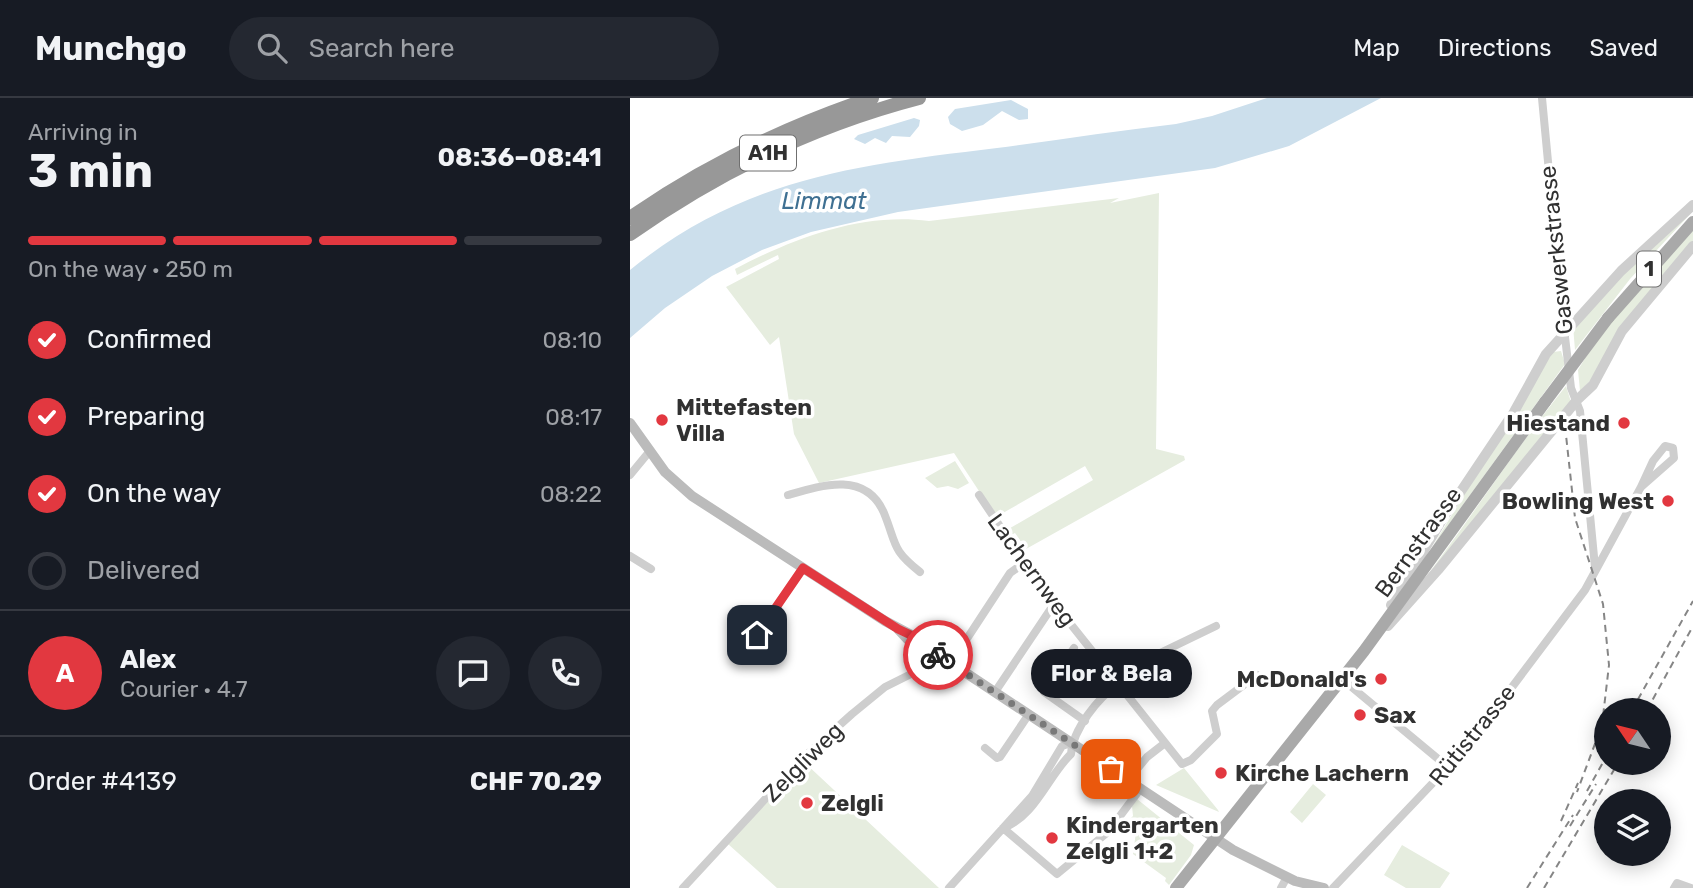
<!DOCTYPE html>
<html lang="en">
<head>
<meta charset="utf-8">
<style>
  :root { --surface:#171b24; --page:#242831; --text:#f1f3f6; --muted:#9ea1a6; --line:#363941; --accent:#e23840 }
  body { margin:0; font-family:Rubik,sans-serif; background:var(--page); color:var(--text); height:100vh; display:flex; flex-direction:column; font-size:26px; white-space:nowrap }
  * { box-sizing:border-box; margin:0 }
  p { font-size:23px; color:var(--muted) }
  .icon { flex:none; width:38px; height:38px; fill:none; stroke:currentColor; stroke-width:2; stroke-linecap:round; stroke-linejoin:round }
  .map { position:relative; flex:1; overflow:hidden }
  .sheet { display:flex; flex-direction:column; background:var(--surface); width:630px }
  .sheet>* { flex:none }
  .needle { width:46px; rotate:305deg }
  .tools { position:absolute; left:964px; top:600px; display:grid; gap:14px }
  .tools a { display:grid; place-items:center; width:77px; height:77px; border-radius:50%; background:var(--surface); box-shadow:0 4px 18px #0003; font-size:35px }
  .pin { position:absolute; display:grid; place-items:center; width:60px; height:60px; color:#fff; margin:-30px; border-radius:14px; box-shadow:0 4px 10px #0006 }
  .courier { position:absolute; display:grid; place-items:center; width:70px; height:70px; margin:-35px; border:5px solid #e23840; border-radius:50%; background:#fff; color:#222; box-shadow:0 2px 9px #0007 }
  .bubble { position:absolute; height:49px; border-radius:24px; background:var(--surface); box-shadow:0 4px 18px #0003; font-size:23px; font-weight:700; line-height:49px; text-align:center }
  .head em { font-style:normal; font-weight:700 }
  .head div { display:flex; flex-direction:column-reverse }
  .head { display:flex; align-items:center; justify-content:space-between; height:119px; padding:0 28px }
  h1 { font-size:46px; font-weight:700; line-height:52px }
  .bar { display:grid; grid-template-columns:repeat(4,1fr); gap:10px 7px; align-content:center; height:84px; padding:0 28px }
  .bar i { height:9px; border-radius:5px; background:var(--line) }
  .bar .active { background:var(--accent) }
  .bar p { grid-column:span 4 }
  .line { display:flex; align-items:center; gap:18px; padding:0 28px; border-top:2px solid var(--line) }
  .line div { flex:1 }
  .round { display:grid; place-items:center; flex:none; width:74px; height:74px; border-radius:37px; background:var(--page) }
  ol { padding:0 28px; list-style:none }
  li { display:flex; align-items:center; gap:21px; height:77px }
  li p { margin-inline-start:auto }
  li .icon { padding:7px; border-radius:50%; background:var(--accent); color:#fff; stroke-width:4 }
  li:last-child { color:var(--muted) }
  li i { width:38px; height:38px; border:4px solid var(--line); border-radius:50% }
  header { display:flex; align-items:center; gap:42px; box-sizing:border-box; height:98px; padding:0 35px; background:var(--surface); border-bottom:2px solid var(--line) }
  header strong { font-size:33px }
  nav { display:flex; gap:38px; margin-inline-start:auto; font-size:24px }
  .search { width:490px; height:63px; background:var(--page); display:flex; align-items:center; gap:18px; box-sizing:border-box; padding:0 24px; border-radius:38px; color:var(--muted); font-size:26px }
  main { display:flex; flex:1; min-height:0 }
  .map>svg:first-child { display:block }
  .green { fill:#e6eddf }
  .water { fill:#ccdfec }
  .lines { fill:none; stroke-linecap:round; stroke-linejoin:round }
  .minor { stroke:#cecece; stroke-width:8 }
  .tertiary { stroke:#cecece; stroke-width:10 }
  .secondary { stroke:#bbb; stroke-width:10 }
  .primary { stroke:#a9a9a9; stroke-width:12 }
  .motorway { stroke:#989898; stroke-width:14 }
  .rail { stroke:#868686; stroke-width:2; stroke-dasharray:7 5; stroke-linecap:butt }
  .primary-bridge { stroke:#a9a9a9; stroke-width:12 }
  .done { stroke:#797979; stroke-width:7; stroke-dasharray:0 12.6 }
  .route { stroke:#e23840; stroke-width:9 }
  .poi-dot { fill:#e23840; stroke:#fff; stroke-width:2.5 }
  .labels { text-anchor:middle; stroke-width:7; stroke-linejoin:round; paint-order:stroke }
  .shield { fill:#fff; stroke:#6f6f6f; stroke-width:2 }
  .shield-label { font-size:21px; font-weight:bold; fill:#313131 }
  .street-label { font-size:23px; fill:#313131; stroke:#fff }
  .poi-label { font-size:23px; font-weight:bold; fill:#313131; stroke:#fff; text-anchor:start }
  .water-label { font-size:24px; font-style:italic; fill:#3f7092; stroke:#fff }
</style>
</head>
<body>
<header>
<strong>Munchgo</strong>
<div class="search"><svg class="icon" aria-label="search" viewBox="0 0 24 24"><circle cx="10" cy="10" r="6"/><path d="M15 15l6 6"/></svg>Search here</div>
<nav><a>Map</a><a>Directions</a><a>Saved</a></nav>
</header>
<main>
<section class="sheet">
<div class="head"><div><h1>3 min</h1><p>Arriving in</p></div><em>08:36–08:41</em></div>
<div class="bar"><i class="active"></i><i class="active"></i><i class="active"></i><i></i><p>On the way · 250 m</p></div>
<ol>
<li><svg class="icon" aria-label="check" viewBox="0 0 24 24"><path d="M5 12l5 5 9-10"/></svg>Confirmed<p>08:10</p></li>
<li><svg class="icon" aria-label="check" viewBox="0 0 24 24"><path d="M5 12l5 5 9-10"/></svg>Preparing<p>08:17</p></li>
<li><svg class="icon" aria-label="check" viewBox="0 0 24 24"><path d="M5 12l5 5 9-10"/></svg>On the way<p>08:22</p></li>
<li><i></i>Delivered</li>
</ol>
<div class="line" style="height:126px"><b class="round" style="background:var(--accent);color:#fff">A</b><div><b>Alex</b><p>Courier · 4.7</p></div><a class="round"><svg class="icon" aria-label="chat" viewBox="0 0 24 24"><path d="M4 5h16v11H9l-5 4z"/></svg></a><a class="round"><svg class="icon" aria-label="phone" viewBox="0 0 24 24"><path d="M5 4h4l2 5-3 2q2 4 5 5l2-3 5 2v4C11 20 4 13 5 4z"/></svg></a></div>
<div class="line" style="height:91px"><div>Order #4139</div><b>CHF 70.29</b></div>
</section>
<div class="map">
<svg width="1063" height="790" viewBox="0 0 1063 790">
  <rect width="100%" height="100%" fill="#fff"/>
  <!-- green -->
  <path class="green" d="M529 95 526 351 554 358 555 362 396 451 385 435 379 438 375 433 463 382 455 368 366 419 324 355 189 385 164 336 149 239 140 247 96 189 149 161 148 157 107 177 105 171C164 140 232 114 299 123L489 100 480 105Z
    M1063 113 1000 181 945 252 943 228 967 201Z
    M1063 131V144L998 222 966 277 950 293 948 272 957 257 983 222Z
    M931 253 935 266 801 451 906 279 923 254Z
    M936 288 941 304 783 496C836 428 882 355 936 288Z
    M325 363 339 385 328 391 318 388 307 390 295 380Z
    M174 664 309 790H147L98 746Z
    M554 670 588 712 589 714 526 687Z
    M683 686 696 697 672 725 660 714Z
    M507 701 564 747 561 757 539 787 535 783 536 780 503 756 506 734 496 725 503 718 502 708Z
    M772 747 820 775 810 790H776L754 777Z"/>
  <!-- water -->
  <path class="water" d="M637 0H751L659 48 585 70 268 114 181 134 132 152 82 178 35 210 0 240V172C113 80 227 67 367 50 427 42 486 33 546 26L582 18Z
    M381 2 398 11V21L389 22 372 13 353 27 332 33 320 26 318 19 325 11Z
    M284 20 290 22 289 28 280 39 262 38 256 45 245 40 235 46 224 41 228 37Z"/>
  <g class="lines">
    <!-- minor -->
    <path class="minor" d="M912 0 933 222 941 290 950 313 965 469
      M1035 348 1043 350 1044 360 1011 389 1023 363Z
      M0 377 19 354
      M158 397C192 387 236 373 254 415 267 447 261 451 290 474
      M349 397 408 485 552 666 561 662 587 636 582 613 587 607 627 577
      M0 458 21 471
      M127 537 173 470
      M444 550 414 594 455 623
      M321 565 380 475 394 465
      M712 581 819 670
      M486 583 528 556 586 528
      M365 594 424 506
      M355 650 367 660 370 659 399 616
      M498 682 517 659 535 645
      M373 730 427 776 478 734 511 690
      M373 730C405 719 418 678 441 656 443 631 468 600 488 586
      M53 790 174 659 222 616 255 589 303 565 309 557
      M319 790 402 698 432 648 441 645
      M651 790 657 779
      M703 790 837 649 955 492 1011 389
      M1044 790 1047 785 1061 790"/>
    <!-- tertiary -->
    <path class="tertiary" d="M761 507 815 417 884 314 916 256 991 173 1063 107
      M758 528 808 472 947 302 963 287 992 233 1063 148"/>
    <!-- secondary -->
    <path class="secondary" d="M0 325 35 374 62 398 255 523 287 540 301 553
      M268 531 283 547 321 565 603 752 665 783 694 790"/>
    <!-- primary -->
    <path class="primary" d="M978 220 1063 124
      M546 790 734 553 915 304"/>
    <!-- motorway -->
    <path class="motorway" d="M0 120C75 68 155 29 242 0
      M0 136C88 74 185 27 289 0"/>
    <!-- rail -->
    <path class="rail" d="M935 328 945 420 973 506 979 567 972 627 947 694
      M1002 612 1063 503
      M1017 612 1063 528
      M957 693 976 659
      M931 723 948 685
      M940 728 966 686
      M897 790 943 717
      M914 790 988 665"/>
    <!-- primary-bridge -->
    <path class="primary-bridge" d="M915 304 978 220"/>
  </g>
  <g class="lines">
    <!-- done -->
    <path class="done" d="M308 557 481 671"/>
    <!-- route -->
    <path class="route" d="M127 537 173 470 268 531 287 540 308 557"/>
  </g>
  <!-- markers -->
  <g class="poi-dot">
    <circle cx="32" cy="322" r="7"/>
    <circle cx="994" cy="325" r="7"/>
    <circle cx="1038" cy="403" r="7"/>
    <circle cx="751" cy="581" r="7"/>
    <circle cx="730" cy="617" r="7"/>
    <circle cx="591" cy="675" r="7"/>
    <circle cx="177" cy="705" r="7"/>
    <circle cx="422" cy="740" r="7"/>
  </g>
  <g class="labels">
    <!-- shield labels -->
    <g class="shield">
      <rect x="110" y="37.5" width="56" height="35" rx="5"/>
      <rect x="1007" y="153.5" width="24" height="35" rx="5"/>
    </g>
    <g class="shield-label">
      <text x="138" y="62">A1H</text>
      <text x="1019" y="178">1</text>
    </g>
    <!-- street labels -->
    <g class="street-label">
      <text transform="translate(926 152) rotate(-96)" y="8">Gaswerkstrasse</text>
      <text transform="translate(788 444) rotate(-54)" y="8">Bernstrasse</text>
      <text transform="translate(402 472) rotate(54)" y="8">Lachernweg</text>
      <text transform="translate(842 637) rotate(-51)" y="8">Rütistrasse</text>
      <text transform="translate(173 664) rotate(-45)" y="8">Zelgliweg</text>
    </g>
    <!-- poi labels -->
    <g class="poi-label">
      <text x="46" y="317">Mittefasten<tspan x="46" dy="26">Villa</tspan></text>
      <text x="980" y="333" text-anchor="end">Hiestand</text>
      <text x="1024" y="411" text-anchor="end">Bowling West</text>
      <text x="737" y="589" text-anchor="end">McDonald's</text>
      <text x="744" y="625">Sax</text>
      <text x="605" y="683">Kirche Lachern</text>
      <text x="191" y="713">Zelgli</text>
      <text x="436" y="735">Kindergarten<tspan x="436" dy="26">Zelgli 1+2</tspan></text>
    </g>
    <!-- water labels -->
    <g class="water-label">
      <text x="194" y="111">Limmat</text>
    </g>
  </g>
</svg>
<div class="tools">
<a><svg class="needle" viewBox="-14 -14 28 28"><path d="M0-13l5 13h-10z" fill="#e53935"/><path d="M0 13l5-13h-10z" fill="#9ea1a6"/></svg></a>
<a><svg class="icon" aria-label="layers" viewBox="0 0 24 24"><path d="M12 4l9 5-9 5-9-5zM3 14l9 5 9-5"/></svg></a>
</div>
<div class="pin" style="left:481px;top:671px;background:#ea580c"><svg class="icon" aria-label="bag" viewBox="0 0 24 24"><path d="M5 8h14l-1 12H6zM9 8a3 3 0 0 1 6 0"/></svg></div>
<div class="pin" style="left:127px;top:537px;background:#1f2937"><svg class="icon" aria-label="home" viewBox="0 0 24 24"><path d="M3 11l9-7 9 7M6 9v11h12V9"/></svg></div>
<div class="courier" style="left:308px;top:557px"><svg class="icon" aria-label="bike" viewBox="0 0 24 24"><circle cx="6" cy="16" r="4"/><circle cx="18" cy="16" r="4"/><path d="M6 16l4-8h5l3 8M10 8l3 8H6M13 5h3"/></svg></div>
<div class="bubble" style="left:401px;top:551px;width:161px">Flor &amp; Bela</div>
</div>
</main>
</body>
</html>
